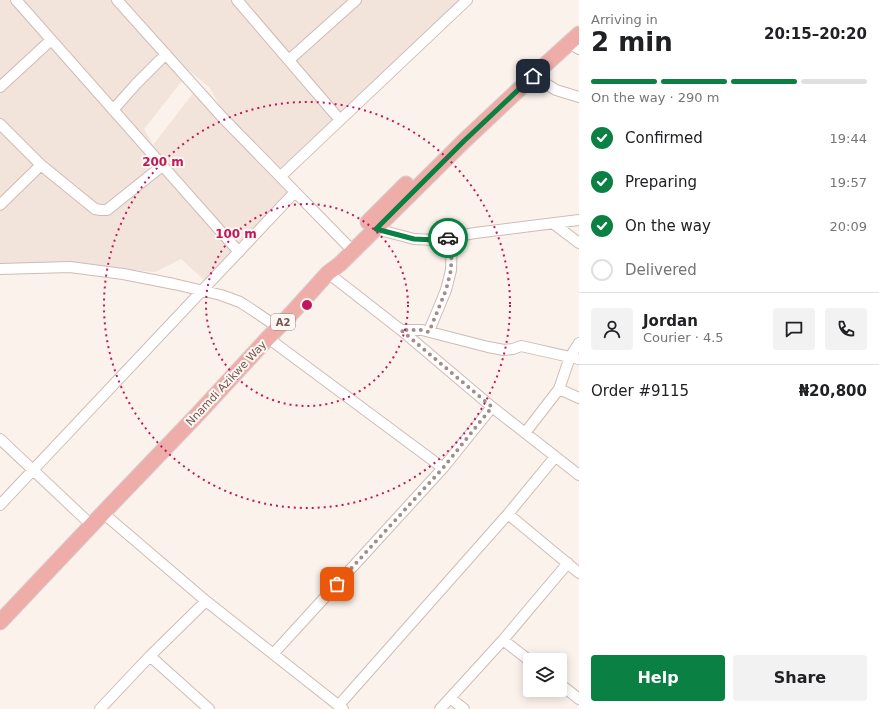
<!DOCTYPE html>
<html lang="en">
<head>
<meta charset="utf-8">
<style>
  :root { --surface:#fff; --page:#f2f2f2; --text:#202124; --muted:#757577; --line:#e0e0e0; --accent:#0b8043 }
  body { margin:0; font-family:"DejaVu Sans",sans-serif; background:var(--page); color:var(--text); height:100vh; display:flex; flex-direction:column; font-size:15px; white-space:nowrap }
  * { box-sizing:border-box; margin:0 }
  p { font-size:13px; color:var(--muted) }
  .icon { flex:none; width:22px; height:22px; fill:none; stroke:currentColor; stroke-width:2; stroke-linecap:round; stroke-linejoin:round }
  .map { position:relative; flex:1; overflow:hidden }
  .sheet { display:flex; flex-direction:column; background:var(--surface); width:300px }
  .sheet>* { flex:none }
  .fabs { position:absolute; left:523px; top:653px; display:grid; gap:8px }
  .fabs a { display:grid; place-items:center; width:44px; height:44px; border-radius:4px; background:var(--surface); box-shadow:0 2px 10px #0003; font-size:20px }
  .pin { position:absolute; display:grid; place-items:center; width:34px; height:34px; color:#fff; margin:-17px; border-radius:8px; box-shadow:0 2px 6px #0006 }
  .courier { position:absolute; display:grid; place-items:center; width:40px; height:40px; margin:-20px; border:3px solid #0b8043; border-radius:50%; background:#fff; color:#222; box-shadow:0 1px 5px #0007 }
  .summary em { font-style:normal; font-weight:700 }
  .summary div { display:flex; flex-direction:column-reverse }
  .summary { display:flex; align-items:center; justify-content:space-between; height:68px; padding:0 12px }
  h1 { font-size:26px; font-weight:700; line-height:30px }
  .bar { display:grid; grid-template-columns:repeat(4,1fr); gap:6px 4px; align-content:center; height:48px; padding:0 12px }
  .bar i { height:5px; border-radius:3px; background:var(--line) }
  .bar .on { background:var(--accent) }
  .bar p { grid-column:span 4 }
  .line { display:flex; align-items:center; gap:10px; padding:0 12px; border-top:1px solid var(--line) }
  .line div { flex:1 }
  .round { display:grid; place-items:center; flex:none; width:42px; height:42px; border-radius:4px; background:var(--page) }
  ol { padding:0 12px; list-style:none }
  li { display:flex; align-items:center; gap:12px; height:44px }
  li p { margin-inline-start:auto }
  li .icon { padding:4px; border-radius:50%; background:var(--accent); color:#fff; stroke-width:4 }
  li:last-child { color:var(--muted) }
  li i { width:22px; height:22px; border:2px solid var(--line); border-radius:50% }
  .primary-button { display:flex; gap:8px; margin-top:auto; padding:8px 12px }
  .primary-button a { flex:1; height:46px; border-radius:4px; background:var(--accent); color:#fff; font-size:16px; font-weight:700; line-height:46px; text-align:center }
  .primary-button a+a { background:var(--page); color:var(--text) }
  main { display:flex; flex:1; min-height:0 }
  .map>svg:first-child { display:block }
  .residential { fill:#f2e3db }
  .lines { fill:none; stroke-linecap:round; stroke-linejoin:round }
  .minor-casing { stroke:#cfbbb5; stroke-width:12 }
  .highway-casing { stroke:#d8d0ce; stroke-width:17 }
  .minor { stroke:#fff; stroke-width:10 }
  .highway { stroke:#efadaa; stroke-width:15 }
  .done { stroke:#a38d87; stroke-width:4; stroke-dasharray:0 7.2 }
  .route { stroke:#0b8043; stroke-width:5 }
  .ring { fill:none; stroke:#c2185b; stroke-width:2; stroke-dasharray:2 4 }
  .labels { text-anchor:middle; stroke-width:4; stroke-linejoin:round; paint-order:stroke }
  .shield { fill:#fef7f2; stroke:#9d8681; stroke-width:1 }
  .shield-label { font-size:10px; font-weight:bold; fill:#745651 }
  .street-label { font-size:11px; fill:#745651; stroke:#fef7f2 }
  .centre { fill:#c2185b; stroke:#fef7f2; stroke-width:2 }
  .ring-label { font-size:12px; text-anchor:middle; font-weight:bold; fill:#c2185b; stroke:#fef7f2; stroke-width:4; stroke-linejoin:round; paint-order:stroke }
</style>
</head>
<body>
<main>
<div class="map">
<svg width="579" height="709" viewBox="0 0 579 709">
  <rect width="100%" height="100%" fill="#fbf2ec"/>
  <!-- residential -->
  <path class="residential" d="M0 0H116L182 81 144 129 153 145 194 92 296 196 212 287 181 259 155 272 101 267 66 261 21 265H0Z
    M124 0H473L391 77 287 179 225 114 210 88 175 59Z"/>
  <g class="lines">
    <defs>
      <path id="minor" d="M16 0 239 252
        M117 0 222 117 347 245
        M237 0 340 120
        M569 43 579 49
        M289 60 356 0
        M533 76 556 90 579 97
        M0 87 51 40
        M113 110 136 84 166 54
        M0 124 41 165 95 209 101 210H107L162 166
        M281 176 467 0
        M0 205 41 165
        M554 224 579 243
        M376 229 414 239 435 240 475 233 579 220
        M0 269 70 267 123 274 174 284 221 295 240 302 254 311 270 322
        M328 273 401 330 492 407 579 475
        M401 330H422L488 347 504 350 513 349 521 346 579 359
        M429 331 446 290 451 270 452 237
        M268 338 443 468
        M559 389 579 398
        M525 433 559 389 570 357 579 343
        M0 439 85 519
        M0 505 295 192
        M103 513 206 601 343 709
        M508 514 579 573
        M503 640 530 661
        M273 654 443 468 492 407
        M150 656 209 709
        M560 684 579 699
        M450 698 464 709
        M339 705 508 514 555 457
        M100 709 150 656 206 601
        M440 709 503 640 568 563"/>
      <path id="highway" d="M368 222 406 184
        M0 622 103 513 197 415 268 338 290 315 328 273 340 264 464 141 546 64 579 34"/>
    </defs>
    <!-- minor casing -->
    <use href="#minor" class="minor-casing"/>
    <!-- highway casing -->
    <use href="#highway" class="highway-casing"/>
    <!-- minor -->
    <use href="#minor" class="minor"/>
    <!-- highway -->
    <use href="#highway" class="highway"/>
  </g>
  <g class="lines">
    <!-- done -->
    <path class="done" d="M337 584 443 468 492 407 401 330H422L429 332 446 290 451 270 452 237 448 238"/>
    <!-- route -->
    <path class="route" d="M448 238 435 240 414 239 376 229 464 141 533 76"/>
  </g>
  <!-- distance rings -->
  <g class="ring">
    <circle cx="307" cy="305" r="101"/>
    <circle cx="307" cy="305" r="203"/>
  </g>
  <g class="labels">
    <!-- shield labels -->
    <rect class="shield" x="271" y="314" width="24" height="16" rx="3"/>
    <g class="shield-label">
      <text x="283" y="326">A2</text>
    </g>
    <!-- street labels -->
    <g class="street-label">
      <text transform="translate(226 383) rotate(-47)" y="4">Nnamdi Azikwe Way</text>
    </g>
  </g>
  <circle cx="307" cy="305" r="6" class="centre"/>
  <g class="ring-label">
    <text x="163" y="166">200 m</text>
    <text x="236" y="238">100 m</text>
  </g>
</svg>
<div class="fabs">
<a><svg class="icon" aria-label="layers" viewBox="0 0 24 24"><path d="M12 4l9 5-9 5-9-5zM3 14l9 5 9-5"/></svg></a>
</div>
<div class="pin" style="left:337px;top:584px;background:#ea580c"><svg class="icon" aria-label="bag" viewBox="0 0 24 24"><path d="M5 8h14l-1 12H6zM9 8a3 3 0 0 1 6 0"/></svg></div>
<div class="pin" style="left:533px;top:76px;background:#1f2937"><svg class="icon" aria-label="home" viewBox="0 0 24 24"><path d="M3 11l9-7 9 7M6 9v11h12V9"/></svg></div>
<div class="courier" style="left:448px;top:238px"><svg class="icon" aria-label="car" viewBox="0 0 24 24"><path d="M5 17H2v-5l4-1 3-4h7l3 4 3 1v5h-3M9 17h6M6 11h13"/><circle cx="7" cy="17" r="2"/><circle cx="17" cy="17" r="2"/></svg></div>
</div>
<section class="sheet">
<div class="summary"><div><h1>2 min</h1><p>Arriving in</p></div><em>20:15–20:20</em></div>
<div class="bar"><i class="on"></i><i class="on"></i><i class="on"></i><i></i><p>On the way · 290 m</p></div>
<ol>
<li><svg class="icon" aria-label="check" viewBox="0 0 24 24"><path d="M5 12l5 5 9-10"/></svg>Confirmed<p>19:44</p></li>
<li><svg class="icon" aria-label="check" viewBox="0 0 24 24"><path d="M5 12l5 5 9-10"/></svg>Preparing<p>19:57</p></li>
<li><svg class="icon" aria-label="check" viewBox="0 0 24 24"><path d="M5 12l5 5 9-10"/></svg>On the way<p>20:09</p></li>
<li><i></i>Delivered</li>
</ol>
<div class="line" style="height:72px"><a class="round"><svg class="icon" aria-label="person" viewBox="0 0 24 24"><circle cx="12" cy="8" r="4"/><path d="M4 21q1-7 8-7t8 7"/></svg></a><div><b>Jordan</b><p>Courier · 4.5</p></div><a class="round"><svg class="icon" aria-label="chat" viewBox="0 0 24 24"><path d="M4 5h16v11H9l-5 4z"/></svg></a><a class="round"><svg class="icon" aria-label="phone" viewBox="0 0 24 24"><path d="M5 4h4l2 5-3 2q2 4 5 5l2-3 5 2v4C11 20 4 13 5 4z"/></svg></a></div>
<div class="line" style="height:52px"><div>Order #9115</div><b>₦20,800</b></div>
<div class="primary-button"><a>Help</a><a>Share</a></div>
</section>
</main>
</body>
</html>
